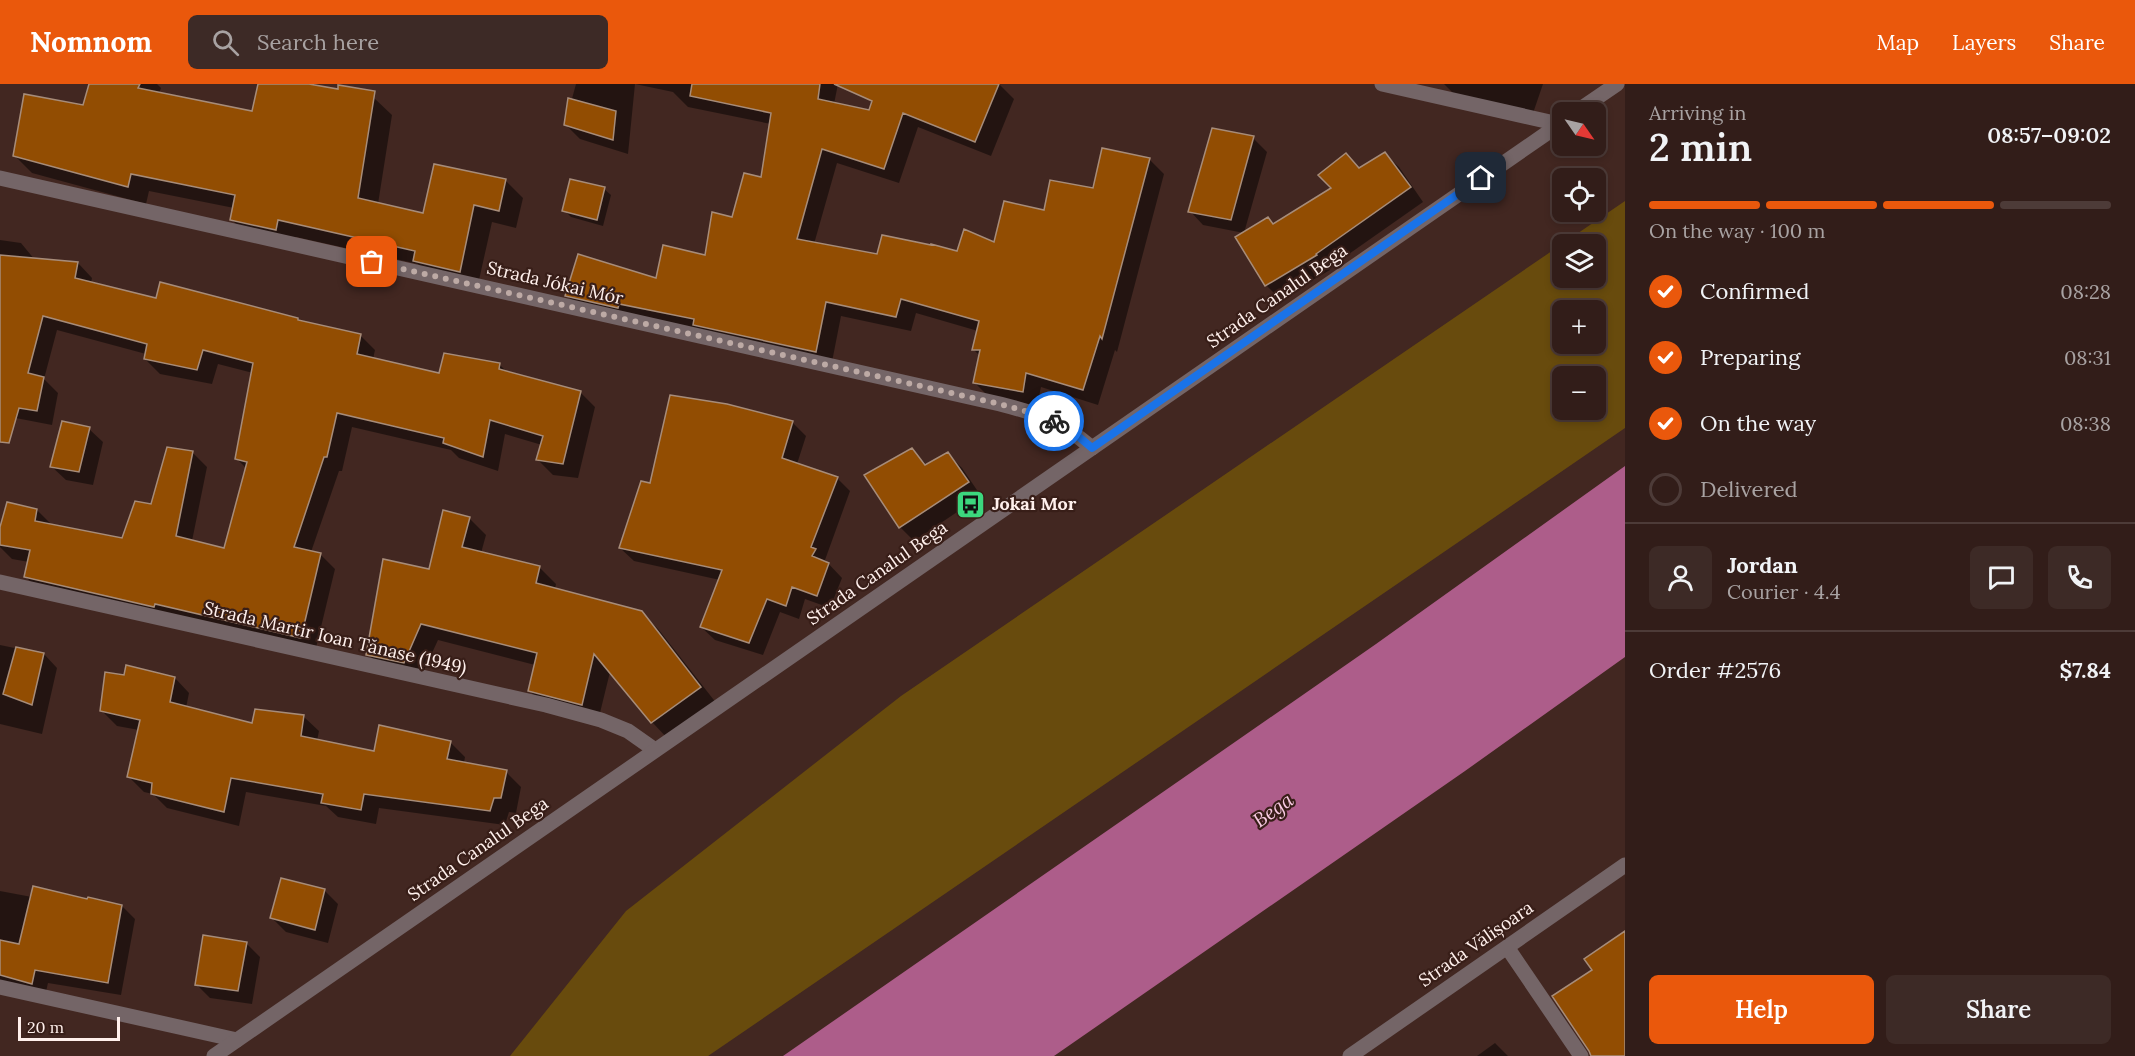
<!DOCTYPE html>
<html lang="en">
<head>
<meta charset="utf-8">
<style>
  :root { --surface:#321d19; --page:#3d2a26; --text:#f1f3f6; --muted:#a8a2a2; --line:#4d3b38; --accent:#ea580c }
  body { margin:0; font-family:Lora,serif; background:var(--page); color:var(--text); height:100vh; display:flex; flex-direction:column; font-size:22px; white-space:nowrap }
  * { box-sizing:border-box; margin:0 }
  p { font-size:20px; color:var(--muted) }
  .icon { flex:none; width:33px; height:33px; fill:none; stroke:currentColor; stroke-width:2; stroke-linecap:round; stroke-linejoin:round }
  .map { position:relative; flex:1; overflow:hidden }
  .drawer { display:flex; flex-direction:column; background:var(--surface); width:510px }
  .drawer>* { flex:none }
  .needle { width:39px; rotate:124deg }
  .buttons { position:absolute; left:1552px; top:18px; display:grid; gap:12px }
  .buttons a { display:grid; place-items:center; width:54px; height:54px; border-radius:9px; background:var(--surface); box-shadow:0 3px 9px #0003,0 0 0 2px var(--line); font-size:30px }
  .scale { position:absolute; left:18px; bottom:15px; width:102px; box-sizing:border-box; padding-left:6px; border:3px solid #fff0ec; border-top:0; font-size:16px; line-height:21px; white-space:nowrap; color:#fff0ec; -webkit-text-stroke:4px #381e18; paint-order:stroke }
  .pin { position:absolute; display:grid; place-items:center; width:51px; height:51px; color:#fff; margin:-26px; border-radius:12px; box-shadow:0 3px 9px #0006 }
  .courier { position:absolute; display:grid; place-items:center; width:60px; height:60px; margin:-30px; border:4px solid #1a73e8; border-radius:50%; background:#fff; color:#222; box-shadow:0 2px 8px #0007 }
  .overview em { font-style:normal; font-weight:600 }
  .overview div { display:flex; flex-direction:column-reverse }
  .overview { display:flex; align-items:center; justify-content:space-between; height:102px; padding:0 24px }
  h1 { font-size:39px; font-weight:600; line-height:45px }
  .bar { display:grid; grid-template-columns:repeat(4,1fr); gap:9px 6px; align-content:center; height:72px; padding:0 24px }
  .bar i { height:8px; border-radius:4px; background:var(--line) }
  .bar .on { background:var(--accent) }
  .bar p { grid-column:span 4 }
  .line { display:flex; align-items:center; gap:15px; padding:0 24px; border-top:2px solid var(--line) }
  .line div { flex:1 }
  .round { display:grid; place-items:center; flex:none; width:63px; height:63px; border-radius:9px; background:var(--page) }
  ol { padding:0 24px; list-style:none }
  li { display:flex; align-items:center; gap:18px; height:66px }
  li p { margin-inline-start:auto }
  li .icon { padding:6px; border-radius:50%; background:var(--accent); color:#fff; stroke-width:4 }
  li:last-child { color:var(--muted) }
  li i { width:33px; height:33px; border:3px solid var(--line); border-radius:50% }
  .cta { display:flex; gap:12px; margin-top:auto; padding:12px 24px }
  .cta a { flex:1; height:69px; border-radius:9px; background:var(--accent); color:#fff; font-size:24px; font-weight:600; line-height:69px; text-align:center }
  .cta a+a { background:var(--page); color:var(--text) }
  header { display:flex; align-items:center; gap:36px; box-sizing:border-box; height:84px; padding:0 30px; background:var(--accent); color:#fff }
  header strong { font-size:28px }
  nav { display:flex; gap:33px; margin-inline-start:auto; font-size:21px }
  .search { width:420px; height:54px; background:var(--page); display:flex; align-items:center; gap:15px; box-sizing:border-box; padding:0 21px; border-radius:9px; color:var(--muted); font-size:22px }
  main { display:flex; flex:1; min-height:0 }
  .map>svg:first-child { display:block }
  .green { fill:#684b0d; fill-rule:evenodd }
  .water { fill:#ad5d8a }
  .shadow { fill:#0007 }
  .building { fill:#924d02; stroke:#a78c79; stroke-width:1.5 }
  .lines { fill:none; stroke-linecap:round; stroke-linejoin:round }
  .minor { stroke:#746567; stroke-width:15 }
  .tertiary { stroke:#746567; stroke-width:15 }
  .done { stroke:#bdaaa5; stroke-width:6; stroke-dasharray:0 10.8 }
  .route { stroke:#1a73e8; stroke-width:8 }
  .labels { text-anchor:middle; stroke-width:4.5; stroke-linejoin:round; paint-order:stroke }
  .street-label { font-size:18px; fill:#fff0ec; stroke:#381e18 }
  .poi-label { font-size:18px; font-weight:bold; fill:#fff0ec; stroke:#381e18; text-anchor:start }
  .water-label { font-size:20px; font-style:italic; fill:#f9cbe3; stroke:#381e18 }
</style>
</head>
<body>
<header>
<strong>Nomnom</strong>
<div class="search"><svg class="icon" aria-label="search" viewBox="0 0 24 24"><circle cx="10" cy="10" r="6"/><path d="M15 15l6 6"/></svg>Search here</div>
<nav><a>Map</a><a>Layers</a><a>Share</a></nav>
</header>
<main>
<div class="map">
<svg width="1625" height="972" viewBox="0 0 1625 972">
  <rect width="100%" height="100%" fill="#422721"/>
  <!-- green -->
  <path class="green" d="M1625 117V344L708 972H510L626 827 901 612ZM1563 160H1596V194H1563ZM1563 226H1596V260H1563ZM1563 292H1596V326H1563Z"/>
  <!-- water -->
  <path class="water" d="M1625 382V573L1465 687 1054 972H783L1376 560Z"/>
  <!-- shadow -->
  <path class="shadow" d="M90 0H157L161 4 159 10 253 29 259 0H301L374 14 392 31 378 120 424 130 505 96 523 114 516 144 492 138 477 205 432 195 418 180 296 153 294 163 249 153 231 135 234 124 149 107 146 120 32 89 14 71 84 23Z
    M576 0H838L834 20 870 28 879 0H999L1014 15 991 72 918 43 899 99 837 79 814 160 878 172 958 169 995 160 1045 128 1094 106 1149 75 1164 90 1117 268 1115 266 1098 321 1041 303 1037 322 989 313 974 298 980 272 973 265 978 247 916 229 911 247 841 232 831 283 582 226 567 211 657 196 706 172 762 94 771 40 688 23 673 8 635 0 628 70 580 55 565 40Z
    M1444 0H1543L1530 38 1463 19Z
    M1253 54 1267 68 1244 149 1203 141 1190 127Z
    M1385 70 1399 83 1423 118 1329 184 1330 186 1280 215 1266 201 1237 154 1274 141Z
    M604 105 611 111 603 142 571 133 564 126Z
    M0 156 21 159 35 176 78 179 92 194 91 199 158 215 297 235 300 238 361 252 375 266 373 275 440 291 499 280 508 289 580 308 595 323 578 394 553 391 538 376 542 361 505 350 498 387 459 374 451 366 352 343 342 387H339L311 468 320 470 335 485 315 568 41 508 26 493 29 478 12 475 0 463V449L37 426 52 441 123 456 192 368 207 383 192 457 225 465 247 385 237 375 253 289 218 280 212 300 160 290 145 275 146 270 57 246 44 295 58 309 52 341 0 331Z
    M792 338 806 352 797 380 837 394 850 407 825 476 842 494 830 524 805 515 799 535 780 528 763 571 715 556 701 543 720 496 634 477 620 464 651 401Z
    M89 345 103 358 93 401 66 396 52 383Z
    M912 366 927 381 948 370 962 384 981 412 914 457 900 443 866 392Z
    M469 434 486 451 481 469 539 483 556 500 555 505 641 528 659 546 717 620 668 655 652 638 610 588 598 637 546 623 529 606 535 581 438 556 420 595 385 587 368 570Z
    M0 561 44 570 57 584 42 650 0 640Z
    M175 594 189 609 186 624 253 641 304 633 319 647 317 657 375 669 450 658 465 673 464 679 506 688 521 703 516 729 509 728 505 741 379 724 376 740 338 733 326 722 246 708 239 742 167 724 153 710 144 708 129 693 139 646 117 642 102 627Z
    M324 806 338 820 328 859 286 848 272 834Z
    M0 807 32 813 122 822 135 835 121 911 48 899 45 912 0 897Z
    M246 859 260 873 252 920 210 914 196 900Z
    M1495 959 1508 972H1477Z"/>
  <!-- building -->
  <path class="building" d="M89 0H140L138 4 252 27 258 0H309L338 5V1L375 7 358 114 423 129 434 80 506 95 499 127 474 121 460 188 413 177 415 167 278 136 276 146 230 136 235 111 131 90 128 103 13 72 24 10 83 21Z
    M692 0H820L818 15 869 26 872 17 834 0H999L975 58 903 29 884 85 822 65 797 155 877 170 882 151 931 161V160L957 167 964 145 994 158 1004 117 1044 126 1050 96 1093 104 1102 64 1150 74 1102 255 1100 252 1083 306 1026 289 1023 308 973 299 980 266H972L979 237 901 215 896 233 826 218 816 268 693 241 694 235 619 220 618 224 565 212 578 170 656 194 663 161 705 171 712 128 732 133 744 89 761 93 771 29 690 12Z
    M568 14 616 27 613 56 564 41Z
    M1212 44 1254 52 1231 136 1188 128Z
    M1385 68 1411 103 1316 170 1317 171 1265 202 1235 153 1268 133 1273 140 1331 104 1318 91 1346 69 1359 84Z
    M570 95 605 103 597 136 562 127Z
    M0 171 78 178 75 194 156 214 160 198 298 234V236L361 250 357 270 439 289 444 269 500 279 499 285 581 307 563 380 536 376 543 352 490 336 483 373 443 359 444 354 337 329 327 373H324L294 463 321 469 301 554 155 520 154 523 24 493 30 466 0 461V443L7 418 37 425 35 437 122 454 135 417 151 420 167 363 193 367 176 452 224 464 247 378 235 375 253 279 203 266 197 286 144 275 147 260 43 232 28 289 44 293 37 327 19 324 9 359 0 358Z
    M670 311 727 320 793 337 782 374 838 393 811 463 816 465 812 472 829 479 817 512 792 503 786 522 767 515 749 559 700 543 722 486 619 464 641 397 650 399Z
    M62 337 90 343 79 388 50 383Z
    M912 364 925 381 948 368 969 398 899 444 864 391Z
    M443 426 470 433 462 463 540 482 536 499 642 527 701 603 651 639 594 570 582 621 528 607 537 569 421 540 404 579 366 571 383 475 429 485Z
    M16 563 44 569 32 621 3 610Z
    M126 581 175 593 170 618 252 639 255 625 304 631 301 652 374 667 379 641 451 657 447 675 507 686 501 714H494L490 727 364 710 361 726 321 719 323 710 231 694 224 728 151 710 152 699 127 693 140 636 100 627 105 588 124 591Z
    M281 794 325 805 315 846 270 834Z
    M33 802 87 815 88 813 122 821 108 899 35 886 32 900 0 891V856L19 860Z
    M1625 847V972H1591L1589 967 1552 912 1592 886 1584 875Z
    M203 851 247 858 238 907 195 901Z"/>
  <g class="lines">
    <!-- minor -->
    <path class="minor" d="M1382 0 1559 40
      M0 94 1000 320C1039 330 1061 337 1092 364
      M0 498 546 621 601 636 628 647 655 666
      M1507 863 1581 972
      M0 903 237 956
      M1350 972 1625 781"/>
    <!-- tertiary -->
    <path class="tertiary" d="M1576 28 1617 0
      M214 972 1563 38"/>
  </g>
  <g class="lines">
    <!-- done -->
    <path class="done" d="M372 178 1000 320 1042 332 1054 337"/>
    <!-- route -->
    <path class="route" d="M1054 337 1072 347 1092 364 1481 94"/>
  </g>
  <!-- icons -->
  <defs>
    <symbol id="bus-square" viewBox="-11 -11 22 22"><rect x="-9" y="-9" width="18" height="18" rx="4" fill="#3cd77e" stroke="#381e18"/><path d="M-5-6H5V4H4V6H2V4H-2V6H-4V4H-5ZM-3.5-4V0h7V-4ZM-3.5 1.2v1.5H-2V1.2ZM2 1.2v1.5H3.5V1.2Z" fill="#111"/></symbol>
  </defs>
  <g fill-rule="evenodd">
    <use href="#bus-square" x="954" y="404" width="33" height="33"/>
  </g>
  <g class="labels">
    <!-- street labels -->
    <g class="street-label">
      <text transform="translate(555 199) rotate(13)" y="6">Strada Jókai Mór</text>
      <text transform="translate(1277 212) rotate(-35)" y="6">Strada Canalul Bega</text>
      <text transform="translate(877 489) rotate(-35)" y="6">Strada Canalul Bega</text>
      <text transform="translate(335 554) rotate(13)" y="6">Strada Martir Ioan Tănase (1949)</text>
      <text transform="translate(478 765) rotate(-35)" y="6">Strada Canalul Bega</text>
      <text transform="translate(1476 860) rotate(-35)" y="6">Strada Vălișoara</text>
    </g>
    <!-- poi labels -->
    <g class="poi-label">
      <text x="992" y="426">Jokai Mor</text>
    </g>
    <!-- water labels -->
    <g class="water-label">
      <text transform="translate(1273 726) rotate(-35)" y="7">Bega</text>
    </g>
  </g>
</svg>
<div class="buttons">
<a><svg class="needle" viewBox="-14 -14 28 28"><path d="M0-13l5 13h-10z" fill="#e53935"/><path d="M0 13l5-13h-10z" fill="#a8a2a2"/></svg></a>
<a><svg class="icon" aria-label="locate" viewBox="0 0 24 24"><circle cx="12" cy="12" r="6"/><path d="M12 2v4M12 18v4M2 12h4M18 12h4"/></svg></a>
<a><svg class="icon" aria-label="layers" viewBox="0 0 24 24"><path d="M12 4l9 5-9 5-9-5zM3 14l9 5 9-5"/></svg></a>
<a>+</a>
<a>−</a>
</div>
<div class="scale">20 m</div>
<div class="pin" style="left:372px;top:178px;background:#ea580c"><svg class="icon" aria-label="bag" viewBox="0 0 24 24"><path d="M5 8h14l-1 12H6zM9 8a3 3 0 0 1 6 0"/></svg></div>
<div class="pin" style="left:1481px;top:94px;background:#1f2937"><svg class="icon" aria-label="home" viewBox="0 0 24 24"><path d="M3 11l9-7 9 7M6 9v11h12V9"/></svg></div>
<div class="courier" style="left:1054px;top:337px"><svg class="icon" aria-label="bike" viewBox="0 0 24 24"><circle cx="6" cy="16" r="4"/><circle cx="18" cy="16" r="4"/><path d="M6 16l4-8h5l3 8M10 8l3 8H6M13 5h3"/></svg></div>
</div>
<section class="drawer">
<div class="overview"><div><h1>2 min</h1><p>Arriving in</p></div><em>08:57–09:02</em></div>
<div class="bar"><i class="on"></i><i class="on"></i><i class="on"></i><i></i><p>On the way · 100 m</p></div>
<ol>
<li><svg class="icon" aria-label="check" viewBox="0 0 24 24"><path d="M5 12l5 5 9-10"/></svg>Confirmed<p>08:28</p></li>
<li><svg class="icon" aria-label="check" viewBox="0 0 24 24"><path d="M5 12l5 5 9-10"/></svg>Preparing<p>08:31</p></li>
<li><svg class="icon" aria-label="check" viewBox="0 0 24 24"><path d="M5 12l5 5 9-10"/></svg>On the way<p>08:38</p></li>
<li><i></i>Delivered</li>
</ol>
<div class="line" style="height:108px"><a class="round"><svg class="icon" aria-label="person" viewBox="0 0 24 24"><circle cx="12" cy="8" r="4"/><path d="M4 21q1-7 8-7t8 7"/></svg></a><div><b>Jordan</b><p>Courier · 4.4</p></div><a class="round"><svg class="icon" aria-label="chat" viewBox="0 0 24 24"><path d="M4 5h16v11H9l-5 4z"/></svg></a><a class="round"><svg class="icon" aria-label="phone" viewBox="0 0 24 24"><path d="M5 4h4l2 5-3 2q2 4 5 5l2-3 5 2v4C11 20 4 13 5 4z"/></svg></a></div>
<div class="line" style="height:78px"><div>Order #2576</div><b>$7.84</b></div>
<div class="cta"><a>Help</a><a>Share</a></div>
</section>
</main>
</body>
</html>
